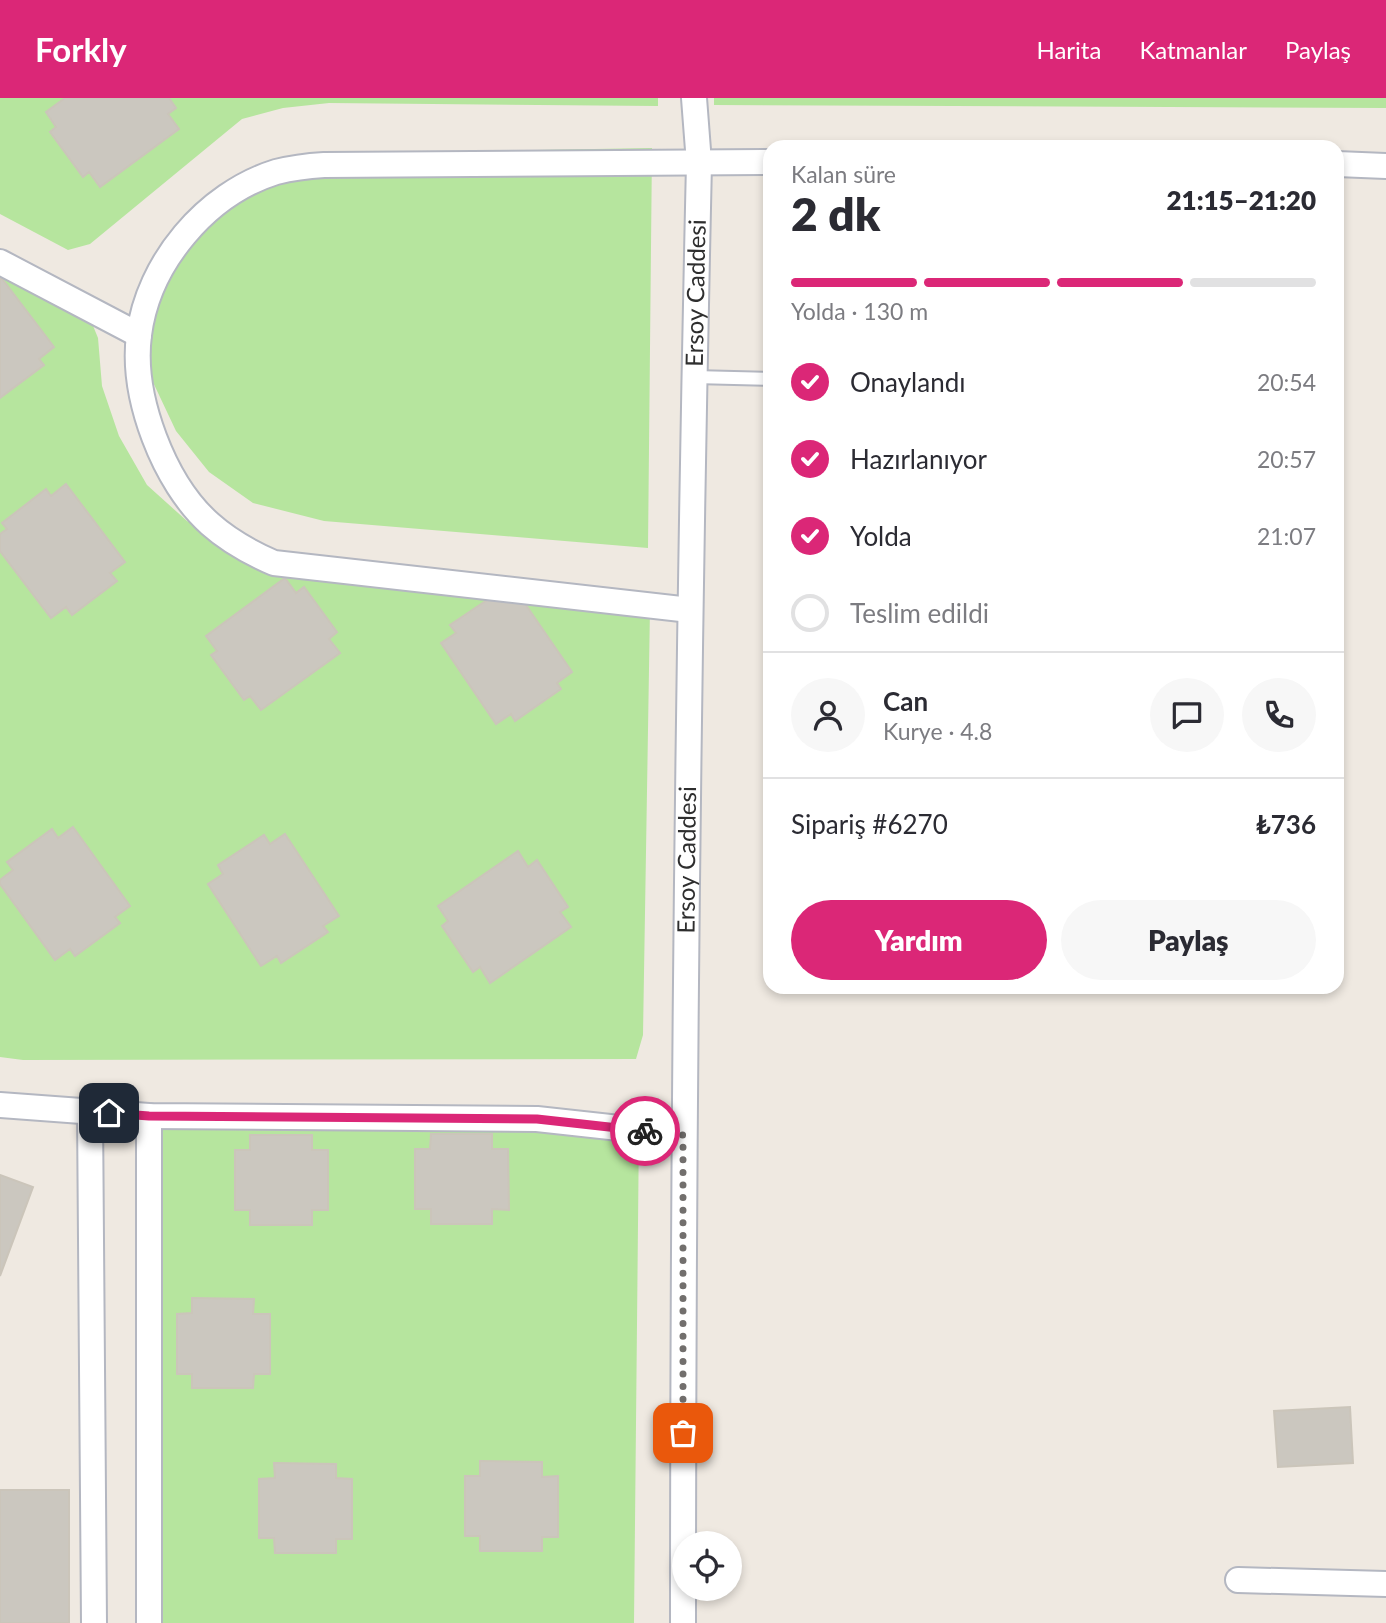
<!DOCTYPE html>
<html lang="tr">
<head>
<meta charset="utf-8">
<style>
  :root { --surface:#fff; --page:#f7f7f7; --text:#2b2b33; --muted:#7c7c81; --line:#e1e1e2; --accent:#db2777 }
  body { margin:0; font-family:Lato,sans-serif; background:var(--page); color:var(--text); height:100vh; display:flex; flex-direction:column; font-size:26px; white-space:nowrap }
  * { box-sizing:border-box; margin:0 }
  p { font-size:23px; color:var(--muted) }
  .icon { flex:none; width:38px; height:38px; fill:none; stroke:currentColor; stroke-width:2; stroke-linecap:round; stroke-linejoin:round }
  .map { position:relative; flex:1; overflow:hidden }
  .panel { position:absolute; left:763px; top:42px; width:581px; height:854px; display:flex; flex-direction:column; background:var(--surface); border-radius:21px; box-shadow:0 4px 10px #0003 }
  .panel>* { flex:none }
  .controls { position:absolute; left:672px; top:1433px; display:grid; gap:14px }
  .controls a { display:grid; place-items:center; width:70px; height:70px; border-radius:50%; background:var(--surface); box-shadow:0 4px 10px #0003; font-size:35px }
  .pin { position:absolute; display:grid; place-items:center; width:60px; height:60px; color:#fff; margin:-30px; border-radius:14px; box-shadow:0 4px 10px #0006 }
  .courier { position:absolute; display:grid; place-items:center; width:70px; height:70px; margin:-35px; border:5px solid #db2777; border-radius:50%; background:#fff; color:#222; box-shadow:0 2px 9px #0007 }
  .overview em { font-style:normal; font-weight:800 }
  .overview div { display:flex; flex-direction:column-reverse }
  .overview { display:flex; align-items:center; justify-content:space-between; height:119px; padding:0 28px }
  h1 { font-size:46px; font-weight:800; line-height:52px }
  .bar { display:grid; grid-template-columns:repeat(4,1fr); gap:10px 7px; align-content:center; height:84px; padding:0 28px }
  .bar i { height:9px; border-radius:5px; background:var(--line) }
  .bar .active { background:var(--accent) }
  .bar p { grid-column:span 4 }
  .line { display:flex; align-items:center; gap:18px; padding:0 28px; border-top:2px solid var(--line) }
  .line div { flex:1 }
  .round { display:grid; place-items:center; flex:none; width:74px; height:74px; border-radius:37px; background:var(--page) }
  ol { padding:0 28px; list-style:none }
  li { display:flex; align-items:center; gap:21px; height:77px }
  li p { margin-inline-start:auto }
  li .icon { padding:7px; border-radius:50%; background:var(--accent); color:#fff; stroke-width:4 }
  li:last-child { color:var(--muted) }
  li i { width:38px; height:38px; border:4px solid var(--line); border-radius:50% }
  .primary-button { display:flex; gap:14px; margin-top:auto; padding:14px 28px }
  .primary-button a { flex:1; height:80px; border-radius:42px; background:var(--accent); color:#fff; font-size:28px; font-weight:800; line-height:80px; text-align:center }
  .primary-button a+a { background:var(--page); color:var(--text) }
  header { display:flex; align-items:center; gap:42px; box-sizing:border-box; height:98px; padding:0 35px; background:var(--accent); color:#fff }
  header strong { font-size:33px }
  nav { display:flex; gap:38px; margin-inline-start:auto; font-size:24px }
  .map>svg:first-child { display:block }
  .green { fill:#b6e59e }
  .building { fill:#cbc7bf; stroke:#cbc5ba; stroke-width:2 }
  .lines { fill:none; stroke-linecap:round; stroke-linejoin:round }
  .service-casing { stroke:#b4b7c1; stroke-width:16 }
  .minor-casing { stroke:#b4b7c1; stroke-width:28 }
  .service { stroke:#fff; stroke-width:12 }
  .minor { stroke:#fff; stroke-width:24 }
  .done { stroke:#726f6d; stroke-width:7; stroke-dasharray:0 12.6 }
  .route { stroke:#db2777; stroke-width:9 }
  .labels { text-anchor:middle; stroke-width:5; stroke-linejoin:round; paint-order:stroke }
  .street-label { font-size:24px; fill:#2e2e2e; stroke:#fff }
</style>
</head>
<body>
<header>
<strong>Forkly</strong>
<nav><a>Harita</a><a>Katmanlar</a><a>Paylaş</a></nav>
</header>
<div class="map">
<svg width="1386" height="1525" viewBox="0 0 1386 1525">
  <rect width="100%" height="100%" fill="#efe9e1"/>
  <!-- green -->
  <path class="green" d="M0 0H658V8L329 5 283 10 242 21 90 146 68 152 0 116Z
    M714 0H1386V10L714 7Z
    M652 50 648 450 324 423 253 405 209 374 176 333 151 280V223L197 111 246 72 299 56Z
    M0 164 85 208 98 240 102 288 119 338 147 387 187 423 248 455 650 510 643 937 636 961 23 962 0 959Z
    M625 1016 639 1027 634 1525H156L160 1024Z"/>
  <!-- building -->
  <path class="building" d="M65 0H169L176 10 168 16 179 31 100 89 89 74 83 79 50 34 56 29 46 14Z
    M0 178 54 249 39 261 44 267 0 300Z
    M66 386 125 464 110 475 117 483 72 517 66 509 51 520 0 453V436L7 431 2 425 46 391 51 398Z
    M285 480 296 495 304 489 337 534 329 541 340 555 261 612 250 598 244 602 211 557 217 553 206 538Z
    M517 494 572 574 557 585 561 591 515 623 511 616 496 626 441 545 456 535 450 527 496 496 502 504Z
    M73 729 130 808 115 819 120 825 75 858 70 851 55 862 0 786V782L13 772 7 764 52 731 58 740Z
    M285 736 339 818 323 828 328 834 281 865 277 858 261 868 208 786 223 776 218 767 264 737 270 746Z
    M518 753 528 769 537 762 568 809 560 814 571 829 490 885 480 869 473 874 442 828 448 823 438 808Z
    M431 1036H492V1051H508L509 1112 492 1111V1126H431V1111H415V1051H430Z
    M250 1037H312V1052H328V1112H312V1127H250V1112H235V1052H250Z
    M0 1077 33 1089 0 1178Z
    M192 1200 254 1201 253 1216H270V1276H254L253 1290H192V1276H177V1216L192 1215Z
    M1350 1309 1353 1365 1278 1369 1274 1313Z
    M480 1363 542 1364V1379L558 1378V1439H542V1453H480V1438H465V1378H480Z
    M274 1365 336 1366V1380L352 1381V1441H336V1455H275L274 1440H259V1381L275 1380Z
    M0 1392H69V1525H0Z"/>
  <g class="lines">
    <defs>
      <path id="service" d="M694 279 770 281"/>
      <g id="minor">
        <path d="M1337 66 1386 68"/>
        <path d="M0 164 139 237"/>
        <path d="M690 512 274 465C251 455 229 443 210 426 164 385 131 299 139 237 148 165 206 96 276 74 292 70 308 68 324 67L770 64"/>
        <path d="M0 1007 149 1018 537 1021 683 1037"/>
        <path d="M90 1014 94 1525"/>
        <path d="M1238 1482 1386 1486"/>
        <path d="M149 1525V1018"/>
        <path id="s1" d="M683 1525C683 1038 688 552 699 65L694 0"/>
      </g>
    </defs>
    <!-- service casing -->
    <use href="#service" class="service-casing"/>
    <!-- minor casing -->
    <use href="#minor" class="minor-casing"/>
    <!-- service -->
    <use href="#service" class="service"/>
    <!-- minor -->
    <use href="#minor" class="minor"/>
  </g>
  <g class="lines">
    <!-- done -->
    <path class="done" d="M645 1033 683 1037V1335"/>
    <!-- route -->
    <path class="route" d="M109 1015 149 1018 537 1021 645 1033"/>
  </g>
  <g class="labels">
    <!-- street labels -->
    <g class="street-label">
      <text dy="8" stroke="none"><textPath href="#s1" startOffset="1330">Ersoy Caddesi</textPath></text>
      <text dy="8" stroke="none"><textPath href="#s1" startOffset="763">Ersoy Caddesi</textPath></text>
    </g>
  </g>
</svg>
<div class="controls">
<a><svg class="icon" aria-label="locate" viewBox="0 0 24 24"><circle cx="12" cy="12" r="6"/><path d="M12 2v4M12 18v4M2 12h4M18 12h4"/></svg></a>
</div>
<div class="pin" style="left:683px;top:1335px;background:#ea580c"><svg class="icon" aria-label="bag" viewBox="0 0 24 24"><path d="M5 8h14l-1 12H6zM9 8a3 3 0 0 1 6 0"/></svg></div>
<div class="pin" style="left:109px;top:1015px;background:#1f2937"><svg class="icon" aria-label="home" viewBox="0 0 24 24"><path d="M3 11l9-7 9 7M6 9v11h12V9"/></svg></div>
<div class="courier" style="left:645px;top:1033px"><svg class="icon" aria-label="bike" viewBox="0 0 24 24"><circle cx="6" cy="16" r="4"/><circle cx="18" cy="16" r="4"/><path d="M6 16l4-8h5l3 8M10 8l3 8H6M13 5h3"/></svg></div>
<section class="panel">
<div class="overview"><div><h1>2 dk</h1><p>Kalan süre</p></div><em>21:15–21:20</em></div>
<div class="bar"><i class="active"></i><i class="active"></i><i class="active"></i><i></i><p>Yolda · 130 m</p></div>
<ol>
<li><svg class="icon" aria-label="check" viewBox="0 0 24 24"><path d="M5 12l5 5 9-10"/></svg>Onaylandı<p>20:54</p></li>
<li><svg class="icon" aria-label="check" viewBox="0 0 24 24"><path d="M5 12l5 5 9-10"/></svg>Hazırlanıyor<p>20:57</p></li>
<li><svg class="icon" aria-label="check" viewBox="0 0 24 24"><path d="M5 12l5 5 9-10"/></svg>Yolda<p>21:07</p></li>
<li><i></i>Teslim edildi</li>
</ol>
<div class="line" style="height:126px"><a class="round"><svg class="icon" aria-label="person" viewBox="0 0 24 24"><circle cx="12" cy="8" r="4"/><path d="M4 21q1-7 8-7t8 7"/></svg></a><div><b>Can</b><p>Kurye · 4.8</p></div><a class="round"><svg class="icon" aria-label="chat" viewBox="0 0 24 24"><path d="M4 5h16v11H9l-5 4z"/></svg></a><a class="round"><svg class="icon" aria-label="phone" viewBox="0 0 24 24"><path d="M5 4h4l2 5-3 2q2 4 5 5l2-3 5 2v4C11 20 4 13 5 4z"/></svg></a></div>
<div class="line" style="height:91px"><div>Sipariş #6270</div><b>₺736</b></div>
<div class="primary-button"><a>Yardım</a><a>Paylaş</a></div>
</section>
</div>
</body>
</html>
